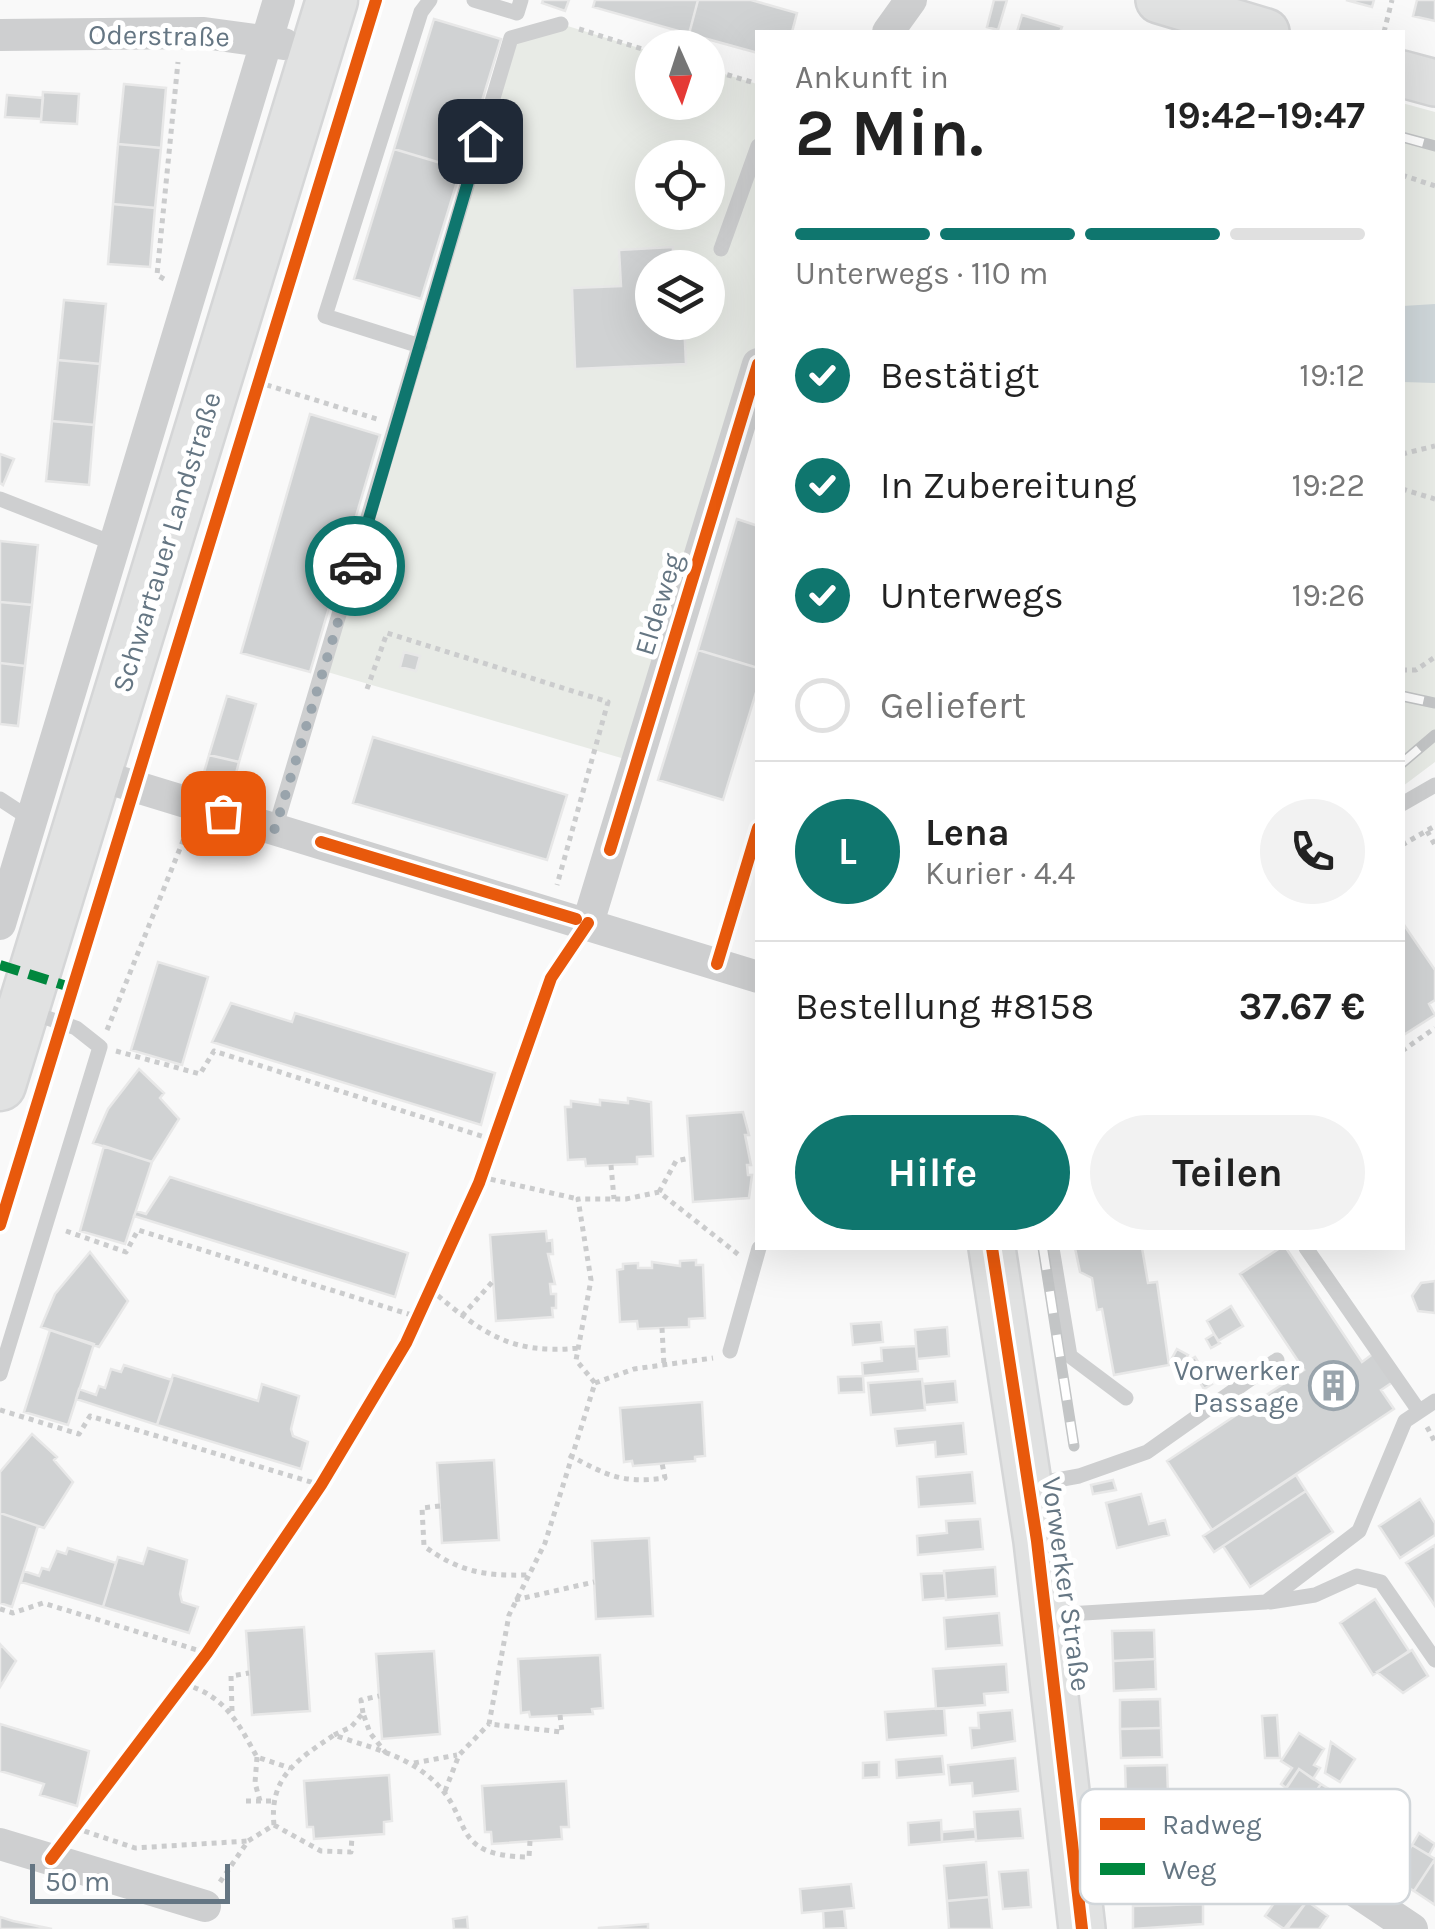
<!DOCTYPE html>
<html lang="de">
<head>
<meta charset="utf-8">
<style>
  :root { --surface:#fff; --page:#f2f2f2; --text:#222; --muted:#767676; --line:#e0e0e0; --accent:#0f766e }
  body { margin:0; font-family:Karla,sans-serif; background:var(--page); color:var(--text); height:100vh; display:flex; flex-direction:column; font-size:38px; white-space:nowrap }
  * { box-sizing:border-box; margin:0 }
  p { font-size:32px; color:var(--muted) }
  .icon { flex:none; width:55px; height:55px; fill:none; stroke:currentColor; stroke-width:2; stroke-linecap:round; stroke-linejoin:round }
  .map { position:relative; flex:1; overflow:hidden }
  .details { position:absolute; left:755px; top:30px; width:650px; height:1220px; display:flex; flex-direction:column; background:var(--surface); border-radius:0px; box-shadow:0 10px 40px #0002 }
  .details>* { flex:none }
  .needle { width:65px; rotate:177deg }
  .buttons { position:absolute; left:635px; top:30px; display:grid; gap:20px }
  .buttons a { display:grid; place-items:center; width:90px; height:90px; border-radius:50%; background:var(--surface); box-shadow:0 10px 40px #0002; font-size:50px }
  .scale { position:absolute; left:30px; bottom:25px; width:200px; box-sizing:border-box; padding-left:10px; border:5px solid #657683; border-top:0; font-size:28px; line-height:35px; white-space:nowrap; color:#657683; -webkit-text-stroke:8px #fff; paint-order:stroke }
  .pin { position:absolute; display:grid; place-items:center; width:85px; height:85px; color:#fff; margin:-42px; border-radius:20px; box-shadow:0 5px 15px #0006 }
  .courier { position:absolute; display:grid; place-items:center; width:100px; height:100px; margin:-50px; border:8px solid #0f766e; border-radius:50%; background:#fff; color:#222; box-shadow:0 2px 12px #0007 }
  .head em { font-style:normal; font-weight:700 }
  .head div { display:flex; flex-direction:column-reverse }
  .head { display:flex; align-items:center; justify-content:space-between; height:170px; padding:0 40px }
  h1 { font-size:65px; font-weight:700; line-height:75px }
  .bar { display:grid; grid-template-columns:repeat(4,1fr); gap:15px 10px; align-content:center; height:120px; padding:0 40px }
  .bar i { height:12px; border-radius:8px; background:var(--line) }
  .bar .active { background:var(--accent) }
  .bar p { grid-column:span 4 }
  .line { display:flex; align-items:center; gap:25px; padding:0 40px; border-top:2px solid var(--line) }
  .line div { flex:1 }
  .round { display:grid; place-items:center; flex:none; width:105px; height:105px; border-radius:52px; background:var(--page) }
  ol { padding:0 40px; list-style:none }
  li { display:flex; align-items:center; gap:30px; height:110px }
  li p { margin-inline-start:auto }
  li .icon { padding:10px; border-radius:50%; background:var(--accent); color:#fff; stroke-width:4 }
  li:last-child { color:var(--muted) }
  li i { width:55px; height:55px; border:5px solid var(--line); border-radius:50% }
  .primary-button { display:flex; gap:20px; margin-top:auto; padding:20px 40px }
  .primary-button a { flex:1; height:115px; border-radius:60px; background:var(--accent); color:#fff; font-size:40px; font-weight:700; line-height:115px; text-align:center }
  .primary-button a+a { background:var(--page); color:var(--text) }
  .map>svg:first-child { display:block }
  .green { fill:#e8ebe6; fill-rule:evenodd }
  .water { fill:#ced6d9 }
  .building { fill:#d0d2d3; stroke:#e8e8e8; stroke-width:2.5 }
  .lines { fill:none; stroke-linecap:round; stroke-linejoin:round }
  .secondary-casing { stroke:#d5d6d7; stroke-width:50 }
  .primary-casing { stroke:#d5d6d7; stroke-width:55 }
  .path { stroke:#cbcccd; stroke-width:5; stroke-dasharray:5 5; stroke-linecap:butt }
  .lane { stroke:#cecfd0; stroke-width:15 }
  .street { stroke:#cecfd0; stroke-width:32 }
  .secondary { stroke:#e1e2e2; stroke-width:45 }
  .primary { stroke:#e1e2e2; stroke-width:50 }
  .rail-casing { stroke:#c3c5c6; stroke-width:11 }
  .rail { stroke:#fff; stroke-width:8; stroke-dasharray:22; stroke-linecap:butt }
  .quiet { stroke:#00873e; stroke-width:10; stroke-dasharray:20 10; stroke-linecap:butt }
  .cycleway-casing { stroke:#fff; stroke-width:19 }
  .cycleway { stroke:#e8590c; stroke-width:12 }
  .done { stroke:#99a4ac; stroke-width:10; stroke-dasharray:0 18 }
  .route { stroke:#0f766e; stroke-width:12 }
  .labels { text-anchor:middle; stroke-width:10; stroke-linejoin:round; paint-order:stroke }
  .street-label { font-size:28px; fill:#657683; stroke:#fff }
  .poi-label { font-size:28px; fill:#657683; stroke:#fff; text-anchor:end }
  .key { fill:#fff; stroke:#d1d6da; stroke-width:2.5 }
  .key-label { font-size:28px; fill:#657683 }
</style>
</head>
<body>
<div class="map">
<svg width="1435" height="1929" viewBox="0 0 1435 1929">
  <rect width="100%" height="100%" fill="#f9f9f9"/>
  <!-- green -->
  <path class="green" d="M561 24 652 52V102H708V69L757 84V364L635 762 324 671 511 38ZM652 158H708V212H652ZM652 268H708V322H652Z
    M1402 103 1435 112V762L1403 786Z"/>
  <!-- water -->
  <path class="water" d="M1435 304V383L1403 382V306Z"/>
  <!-- building -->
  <path class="building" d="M543 0H569L565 11 542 3Z
    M595 0H698L689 34 593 7Z
    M698 0H751L797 13 792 32H758V53L689 34Z
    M994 0H1007L998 30 987 27Z
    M1346 0H1374L1372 7Z
    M1417 0H1435V21L1413 16Z
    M1022 15 1062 27 1060 32H1017Z
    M434 19 501 39 461 169 394 149Z
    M124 84 166 88 161 148 118 144Z
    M43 92 79 94 77 124 41 122Z
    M7 95 43 98 41 119 5 117Z
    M118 144 161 148 155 208 113 204Z
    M394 149 461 169 421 299 354 279Z
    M113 204 155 208 150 267 108 264Z
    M673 247V268H652V322H684L686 364 575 369 572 288 621 286 619 250Z
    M64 300 106 304 100 364 58 360Z
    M58 360 100 364 94 425 52 421Z
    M310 414 380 435 310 672 241 653Z
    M52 421 94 425 89 485 46 481Z
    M0 454 14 459 3 485 0 483Z
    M737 519 758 526V668L698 650Z
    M0 541 38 545 32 605 0 602Z
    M0 602 32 605 25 666 0 663Z
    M698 650 758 668V686L723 800 658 780Z
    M404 652 420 656 416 671 400 667Z
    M0 663 25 666 18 726 0 724Z
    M227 696 256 704 239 762 209 755Z
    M373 737 567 795 547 860 353 803Z
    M209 755 239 762 231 792 201 783Z
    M1402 922 1435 970V1000L1429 1004 1435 1015 1402 1036Z
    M158 962 208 977 182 1065 131 1050Z
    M231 1003 292 1022 295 1013 495 1073 481 1125 212 1042Z
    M139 1069 164 1093 160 1098 179 1119 152 1162 93 1143 108 1109Z
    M628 1098 651 1102 653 1156 637 1157V1164L586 1166 585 1159 568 1160 565 1107H571V1101L600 1105V1100L628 1103Z
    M743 1112 749 1135H745L751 1165H747L748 1175H752L749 1198 693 1202 687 1116Z
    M104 1146 152 1162 125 1244 80 1231Z
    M170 1177 408 1253 395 1297 134 1216 136 1211 146 1214Z
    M546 1231 547 1241 552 1240 553 1254H548L555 1284H550L551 1294H556V1308H552L553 1317 496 1321 490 1235Z
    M1075 1248H1142L1148 1283 1157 1282 1169 1365 1114 1375 1102 1309 1097 1310 1092 1278 1080 1272Z
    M1280 1248H1286L1362 1362 1374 1353 1393 1382 1381 1390 1394 1409 1212 1530 1167 1461 1304 1370 1240 1274Z
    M90 1252 128 1301 99 1347 41 1327 55 1294Z
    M696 1260V1265H703L705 1318 689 1319V1327L662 1328 638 1329 637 1321 620 1322 617 1270 623 1269V1264L638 1263V1268H652V1262L680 1266V1261Z
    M1435 1281V1313L1418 1311 1412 1296 1421 1283Z
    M1231 1306 1243 1326 1218 1341 1207 1321Z
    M881 1322 883 1342 853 1345 851 1324Z
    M947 1327 949 1356 917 1359 915 1330Z
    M50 1330 94 1344 68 1425 24 1412Z
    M1214 1334 1220 1343 1211 1348 1206 1339Z
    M916 1346 918 1371 863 1376 862 1363 882 1361 881 1348Z
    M1177 1349 1188 1355 1182 1365 1171 1360Z
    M1195 1357 1212 1384 1204 1389 1187 1362Z
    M124 1365 172 1380 157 1425 76 1399 79 1389 96 1395 99 1386 105 1388 111 1369 121 1372Z
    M173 1375 258 1401 262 1384 299 1396 291 1429 293 1436 308 1442 301 1469 157 1425Z
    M863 1376 864 1392 839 1393 838 1377Z
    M922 1379 925 1410 871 1415 868 1383Z
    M955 1381 957 1402 925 1405 923 1384Z
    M702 1402 705 1456 695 1457V1461L633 1466 632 1461 624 1462 620 1408Z
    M963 1423 966 1454 936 1457 935 1442 897 1446 895 1429Z
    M32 1434 57 1457 54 1460 73 1482 44 1528 0 1513V1472Z
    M494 1460 499 1540 442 1543 437 1463Z
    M972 1472 975 1503 919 1507 917 1477Z
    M1296 1475 1306 1491 1214 1552 1203 1536Z
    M1113 1480 1116 1490 1093 1494 1091 1485Z
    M1306 1491 1333 1532 1250 1587 1223 1546Z
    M1141 1494 1149 1524 1165 1520 1169 1535 1117 1548 1106 1503Z
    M1420 1499 1435 1523V1535L1400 1558 1379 1526Z
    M0 1513 38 1526 12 1607 0 1603Z
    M980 1519 983 1549 918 1555 917 1536 947 1533 946 1521Z
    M649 1538 653 1616 596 1619 592 1541Z
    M1435 1545V1606L1406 1563Z
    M68 1548 116 1563 103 1607 21 1582 24 1571 39 1576 42 1568 49 1570 57 1551 66 1554Z
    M148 1548 187 1560 180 1594 182 1602 198 1607 189 1633 103 1607 118 1557 143 1564Z
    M995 1567 997 1596 946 1600 944 1571Z
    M944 1573 946 1598 923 1600 921 1574Z
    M1375 1599 1409 1651 1373 1675 1340 1623Z
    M999 1613 1002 1645 946 1649 944 1618Z
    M304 1627 310 1711 252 1715 246 1631Z
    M1154 1630 1155 1659 1113 1661 1112 1631Z
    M0 1644 16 1661 0 1687Z
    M1412 1650 1428 1676 1403 1693 1377 1672Z
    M434 1651 440 1734 382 1739 376 1654Z
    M600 1655 603 1708 592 1709 593 1714 530 1717 529 1712 521 1713 518 1659Z
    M1155 1659 1156 1689 1114 1691 1113 1661Z
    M1006 1664 1008 1692 984 1694 985 1705 936 1709 933 1669Z
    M1160 1699 1161 1728 1120 1729V1700Z
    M944 1708 946 1735 887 1740 885 1712Z
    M1012 1710 1015 1741 972 1748 970 1728H979L978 1713Z
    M1277 1715 1280 1758H1265L1262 1716Z
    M0 1724 89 1751 77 1806 40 1795 44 1784 0 1771Z
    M1161 1728 1162 1757 1121 1758 1120 1729Z
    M1299 1733 1324 1749 1314 1765 1320 1768 1313 1779 1299 1769 1286 1788 1281 1784 1292 1768 1281 1761Z
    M1331 1742 1355 1759 1340 1782 1325 1773Z
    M942 1756 944 1774 897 1778 896 1760Z
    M1015 1758 1018 1791 973 1796 972 1783 950 1785 948 1765Z
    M879 1762V1777L863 1778V1763Z
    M1167 1765 1168 1795 1126 1796 1125 1766Z
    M1299 1769 1321 1784 1300 1815 1278 1801Z
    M389 1775 392 1821 384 1822V1834L314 1839 313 1827H307L304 1781Z
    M566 1781 569 1827H561L562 1839 492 1844 491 1832H485L482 1786Z
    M1321 1784 1343 1798 1323 1830 1300 1815Z
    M1020 1809 1023 1838 976 1841 974 1812Z
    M941 1820 942 1842 909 1845 908 1823Z
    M975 1829 976 1839 942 1842V1832Z
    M1419 1833 1435 1844 1429 1855 1412 1845Z
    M1412 1845 1435 1859 1414 1891 1391 1877Z
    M1435 1859V1905L1414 1891Z
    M986 1862 989 1897 947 1901 944 1866Z
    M1028 1870 1031 1907 1003 1909 999 1872Z
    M1174 1877 1175 1905 1133 1906 1132 1878Z
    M851 1884 854 1908 802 1913 800 1889Z
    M1286 1886 1307 1901 1284 1929 1265 1916Z
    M989 1897 992 1929H949L947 1901Z
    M1307 1901 1328 1916 1319 1929H1287Z
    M1203 1904V1924L1133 1929V1906Z
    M844 1909 846 1928 824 1929 823 1911Z
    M0 1917 13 1921 52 1929H0Z
    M467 1917 468 1929H454L453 1919Z
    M648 1924V1929H599V1928Z"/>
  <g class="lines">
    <defs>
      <path id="secondary" d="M1159 0 1266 32
        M1402 74 1435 83
        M992 1248 1037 1541 1082 1929"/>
      <path id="primary" d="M0 1085 332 0"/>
    </defs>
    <!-- secondary casing -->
    <use href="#secondary" class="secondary-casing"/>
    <!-- primary casing -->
    <use href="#primary" class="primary-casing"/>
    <!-- path -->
    <path class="path" d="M579 29 652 52
      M1384 32 1392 0
      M708 69 758 84
      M1402 175 1435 186
      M164 279 157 275 178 62
      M257 382 380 420
      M1402 454 1435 446
      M1402 489 1435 499
      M1402 670H1416L1435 657
      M367 689 387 633 608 702 557 885
      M1427 831 1435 845
      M1402 845 1435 826
      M107 1030 187 831
      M116 1051 200 1074 214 1051 494 1140
      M1402 1051 1435 1028
      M611 1165 614 1199
      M481 1177 578 1199
      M659 1192 676 1161 690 1158
      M66 1231 126 1252 138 1230 418 1317
      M430 1289C482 1333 510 1355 579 1348
      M462 1316 493 1281
      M662 1328 664 1366
      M595 1383 634 1369 713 1358
      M0 1410 79 1434 90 1416 321 1485
      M1427 1427 1435 1442
      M569 1455C606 1475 622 1484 665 1478L662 1463
      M440 1506 422 1508 424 1546C459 1572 485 1576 527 1575
      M515 1600 594 1582
      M0 1609 13 1613 43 1603 207 1653
      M184 1684C225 1696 237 1721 257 1757L290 1768
      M232 1711 231 1676 249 1673
      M363 1713 361 1700 379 1696
      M560 1715 562 1732 489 1724 509 1615 545 1543 595 1383 576 1360 591 1280 578 1199H626L659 1192 739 1255
      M334 1735 351 1727 363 1713 370 1733 386 1753
      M257 1757 255 1783 260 1801
      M414 1763 457 1755
      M445 1791 459 1755 489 1724
      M246 1801H271
      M274 1825 321 1851 351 1852 352 1836
      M75 1828 135 1848 248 1841
      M220 1882 248 1841 274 1825C269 1777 297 1760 334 1735 365 1746 402 1754 428 1776 477 1815 444 1856 529 1857L530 1841"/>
    <!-- lane -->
    <path class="lane" d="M474 0 517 13 521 0
      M721 249 758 146
      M420 346 325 316 421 12 430 0
      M0 499 115 544
      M0 799 32 820
      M1402 804 1435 785
      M275 829 511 38 561 24
      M717 964 758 828
      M1052 1248 1070 1356 1126 1398
      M1306 1248 1419 1411
      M730 1351 759 1248
      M0 1374 100 1047 76 1028 30 1012
      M1035 1484 1079 1476 1147 1452 1277 1360
      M1270 1602 1315 1595 1357 1576 1381 1582 1435 1660
      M1051 1615 1266 1602 1359 1531 1405 1421 1435 1401"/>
    <!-- street -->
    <path class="street" d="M888 32 911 0
      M0 35 204 33 284 44
      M94 774 758 977
      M588 923 758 364
      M0 924 279 0
      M0 1844 205 1906
      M1075 1856 1288 1846 1412 1929"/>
    <!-- secondary -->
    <use href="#secondary" class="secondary"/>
    <!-- primary -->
    <use href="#primary" class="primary"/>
    <defs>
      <path id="rail" d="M1402 137 1435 146
        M1402 696 1435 703
        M1402 763 1435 735
        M1043 1248 1074 1446"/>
    </defs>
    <!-- rail casing -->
    <use href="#rail" class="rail-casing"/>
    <!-- rail -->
    <use href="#rail" class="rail"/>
    <!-- quiet -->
    <path class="quiet" d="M0 965 73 988"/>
    <defs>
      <path id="cycleway" d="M321 842 576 919
        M610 850 758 364
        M717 964 758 828
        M0 1225 376 0
        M992 1248 1037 1541 1082 1929
        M51 1859 207 1653 321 1485 406 1343 479 1183 551 978 588 923"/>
    </defs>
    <!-- cycleway casing -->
    <use href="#cycleway" class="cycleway-casing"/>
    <!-- cycleway -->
    <use href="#cycleway" class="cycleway"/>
  </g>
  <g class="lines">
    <!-- done -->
    <path class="done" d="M223 813 275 829 355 566"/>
    <!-- route -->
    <path class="route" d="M355 566 480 141"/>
  </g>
  <!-- icons -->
  <defs>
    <symbol id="building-ring" viewBox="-11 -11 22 22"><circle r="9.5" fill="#fff" stroke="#99a4ac" stroke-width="1.5"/><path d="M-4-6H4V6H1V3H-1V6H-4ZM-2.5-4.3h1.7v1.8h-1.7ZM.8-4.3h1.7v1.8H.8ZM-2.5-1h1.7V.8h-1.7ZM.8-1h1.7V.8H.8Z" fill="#99a4ac"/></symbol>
  </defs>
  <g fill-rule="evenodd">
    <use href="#building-ring" x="1306" y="1358" width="55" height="55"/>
  </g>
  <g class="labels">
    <!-- street labels -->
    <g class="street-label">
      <text transform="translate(159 35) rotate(1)" y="10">Oderstraße</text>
      <text transform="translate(166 542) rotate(-73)" y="10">Schwartauer Landstraße</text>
      <text transform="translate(658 604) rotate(-73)" y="10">Eldeweg</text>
      <text transform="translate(1067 1584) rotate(82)" y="10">Vorwerker Straße</text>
    </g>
    <!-- poi labels -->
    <g class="poi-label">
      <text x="1299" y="1380">Vorwerker<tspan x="1299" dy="32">Passage</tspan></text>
    </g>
  </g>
  <!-- legend -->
  <rect x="1080" y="1789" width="330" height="115" rx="15" class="key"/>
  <rect x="1100" y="1818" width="45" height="12" fill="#e8590c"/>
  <rect x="1100" y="1863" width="45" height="12" fill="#00873e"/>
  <g class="key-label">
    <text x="1162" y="1834">Radweg</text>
    <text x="1162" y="1879">Weg</text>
  </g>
</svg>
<div class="buttons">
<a><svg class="needle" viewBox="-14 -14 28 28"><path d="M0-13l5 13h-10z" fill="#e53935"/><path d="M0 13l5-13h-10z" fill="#767676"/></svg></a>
<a><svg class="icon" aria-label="locate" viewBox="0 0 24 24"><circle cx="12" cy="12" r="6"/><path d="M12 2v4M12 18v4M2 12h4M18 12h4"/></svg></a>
<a><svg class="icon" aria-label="layers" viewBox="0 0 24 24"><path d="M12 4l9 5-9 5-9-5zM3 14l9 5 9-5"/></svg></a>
</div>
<div class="scale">50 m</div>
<div class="pin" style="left:223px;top:813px;background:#ea580c"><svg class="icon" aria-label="bag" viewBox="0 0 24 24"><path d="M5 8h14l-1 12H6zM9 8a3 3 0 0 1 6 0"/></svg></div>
<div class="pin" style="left:480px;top:141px;background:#1f2937"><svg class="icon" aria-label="home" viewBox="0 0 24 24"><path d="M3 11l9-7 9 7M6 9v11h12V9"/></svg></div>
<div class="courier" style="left:355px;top:566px"><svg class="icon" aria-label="car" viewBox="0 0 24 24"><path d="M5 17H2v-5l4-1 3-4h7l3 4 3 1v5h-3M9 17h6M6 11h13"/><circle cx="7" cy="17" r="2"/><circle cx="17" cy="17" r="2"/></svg></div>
<section class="details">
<div class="head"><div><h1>2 Min.</h1><p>Ankunft in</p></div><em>19:42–19:47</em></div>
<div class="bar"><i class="active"></i><i class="active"></i><i class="active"></i><i></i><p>Unterwegs · 110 m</p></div>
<ol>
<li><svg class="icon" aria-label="check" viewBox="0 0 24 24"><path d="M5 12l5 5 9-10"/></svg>Bestätigt<p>19:12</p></li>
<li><svg class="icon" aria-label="check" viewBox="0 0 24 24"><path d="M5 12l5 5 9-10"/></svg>In Zubereitung<p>19:22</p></li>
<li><svg class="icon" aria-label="check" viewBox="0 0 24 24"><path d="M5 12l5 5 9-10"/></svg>Unterwegs<p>19:26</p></li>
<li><i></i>Geliefert</li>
</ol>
<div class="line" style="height:180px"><b class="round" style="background:var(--accent);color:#fff">L</b><div><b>Lena</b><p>Kurier · 4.4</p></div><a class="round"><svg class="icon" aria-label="phone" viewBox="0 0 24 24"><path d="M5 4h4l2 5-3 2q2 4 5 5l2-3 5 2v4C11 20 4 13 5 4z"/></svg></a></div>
<div class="line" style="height:130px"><div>Bestellung #8158</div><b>37.67 €</b></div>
<div class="primary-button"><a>Hilfe</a><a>Teilen</a></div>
</section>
</div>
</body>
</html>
